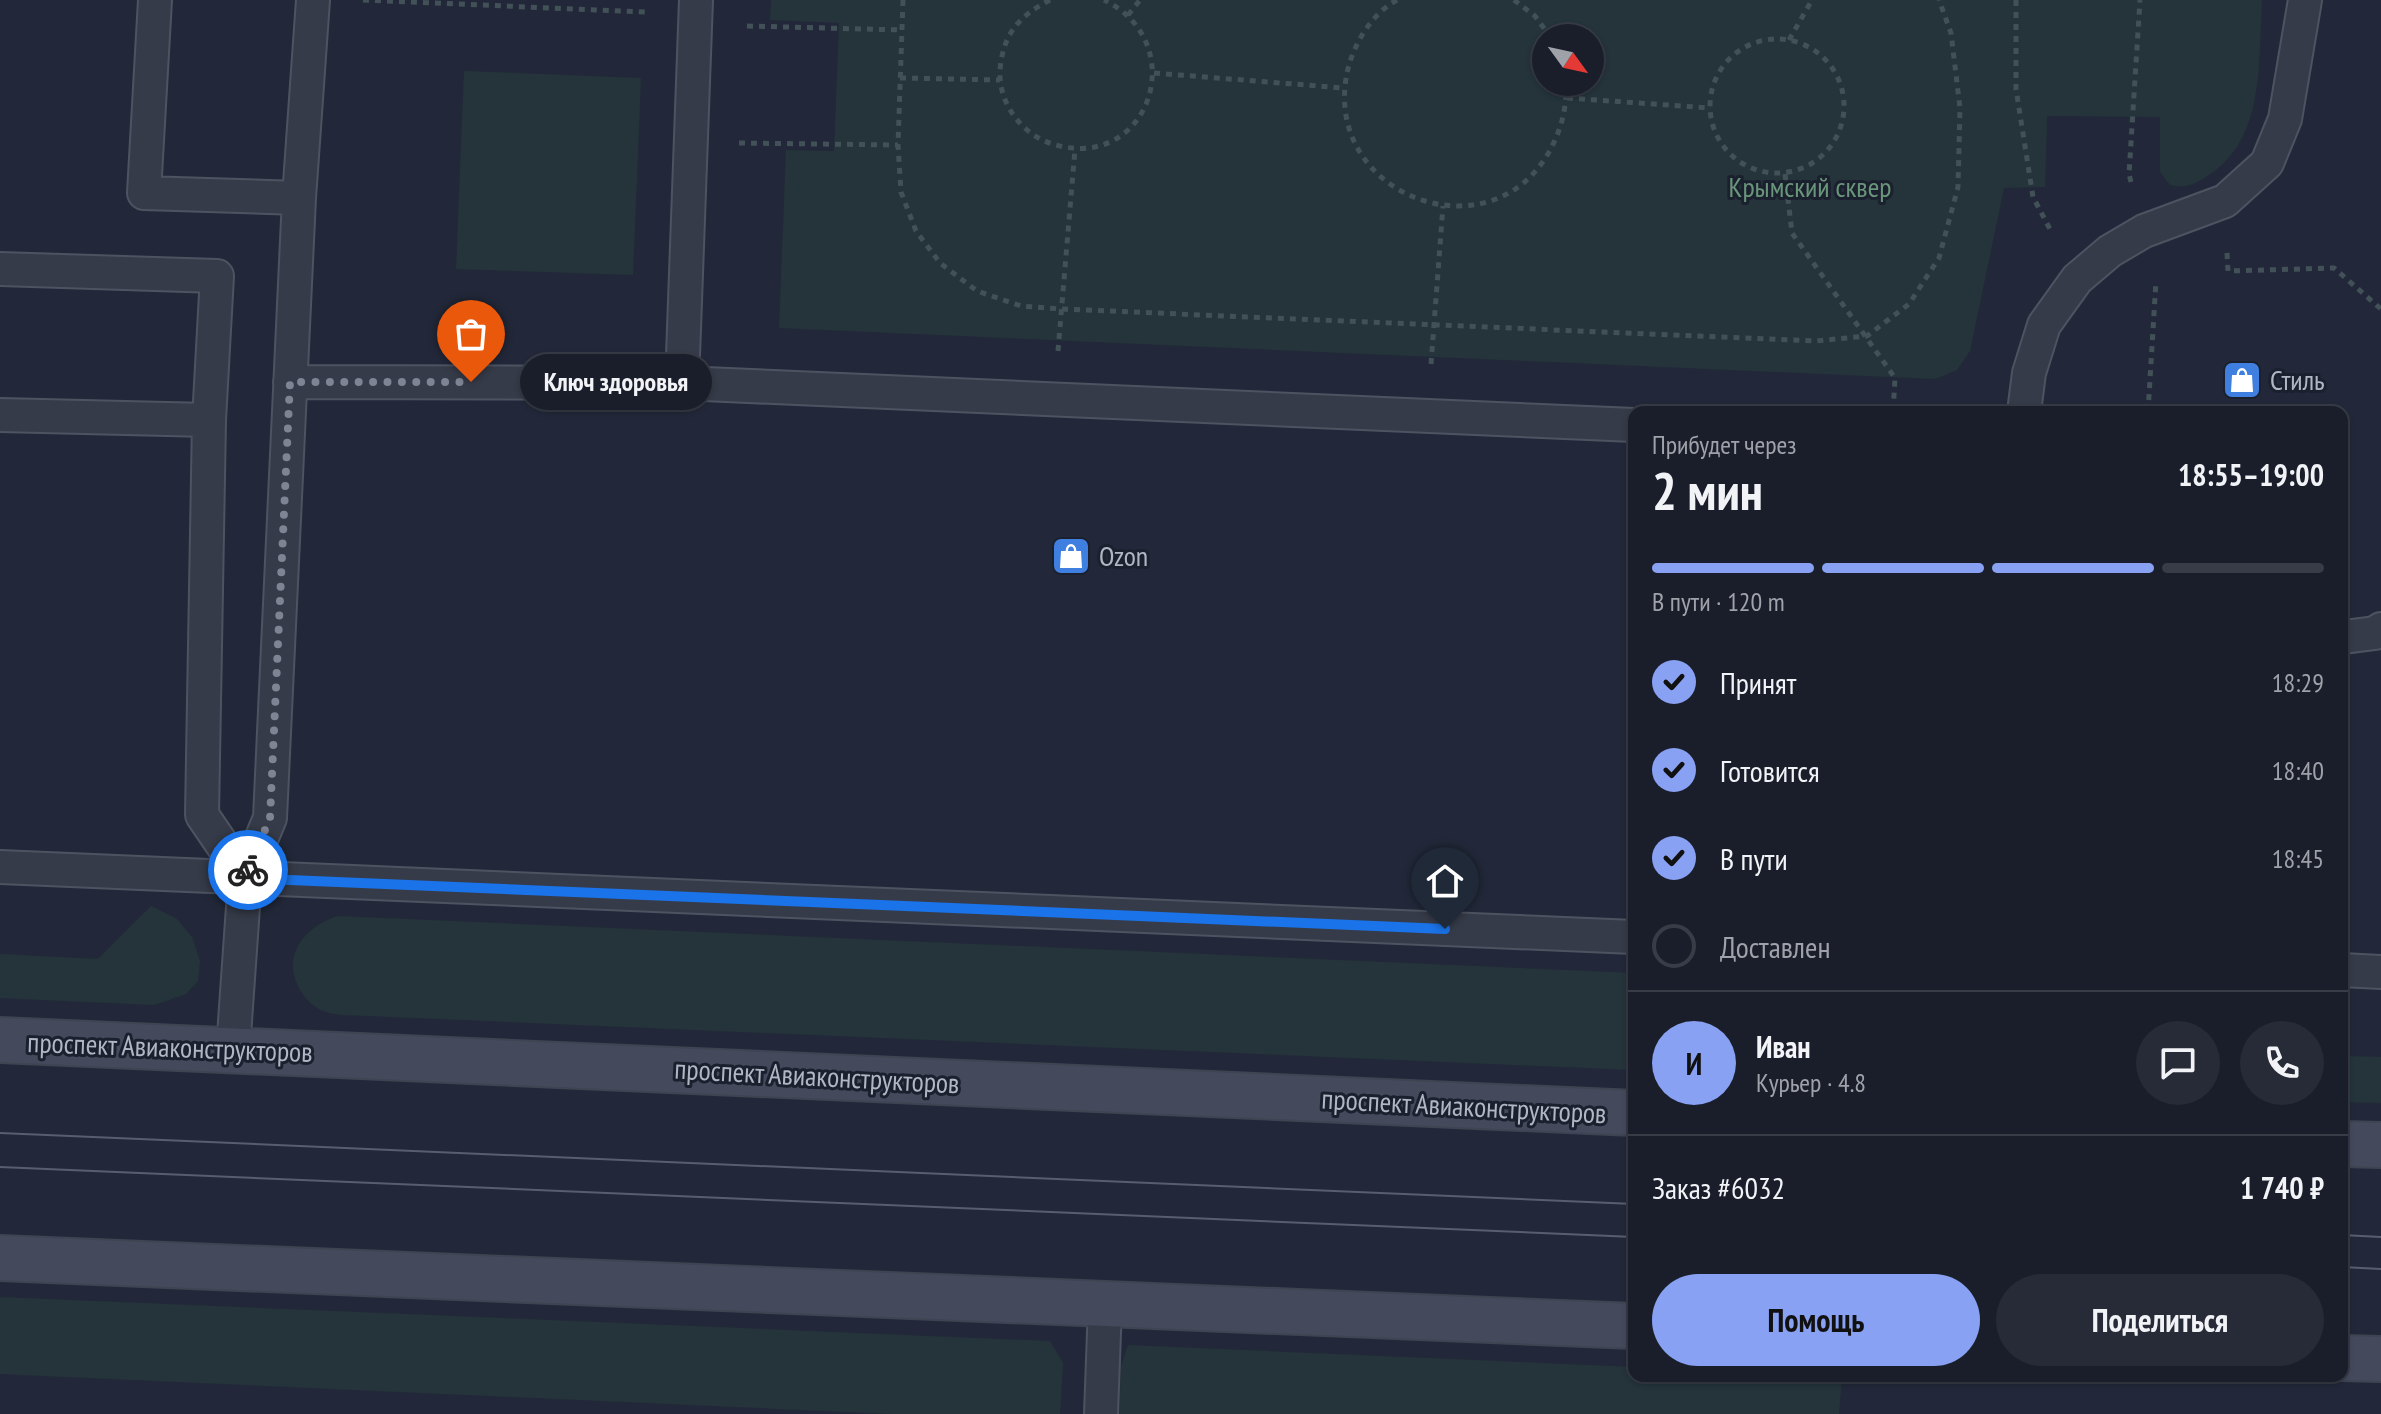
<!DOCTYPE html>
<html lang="ru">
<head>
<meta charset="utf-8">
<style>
  :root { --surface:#1a1e2b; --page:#272b37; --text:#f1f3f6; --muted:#9fa2a9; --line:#383c47; --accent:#88a1f3 }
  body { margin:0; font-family:"PT Sans Narrow",sans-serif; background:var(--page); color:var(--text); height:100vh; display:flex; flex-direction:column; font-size:30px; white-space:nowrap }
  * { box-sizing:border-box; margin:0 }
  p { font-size:26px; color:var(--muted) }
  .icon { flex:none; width:44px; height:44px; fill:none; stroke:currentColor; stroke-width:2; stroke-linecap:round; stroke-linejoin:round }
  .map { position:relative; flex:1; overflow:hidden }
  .side { position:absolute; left:1628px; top:406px; width:720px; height:976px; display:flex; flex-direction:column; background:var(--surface); border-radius:16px; box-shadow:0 2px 6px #0004,0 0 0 2px var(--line) }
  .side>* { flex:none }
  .needle { width:52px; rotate:123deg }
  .controls { position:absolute; left:1532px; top:24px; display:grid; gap:16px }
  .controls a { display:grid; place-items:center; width:72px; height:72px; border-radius:50%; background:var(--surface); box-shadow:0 2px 6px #0004,0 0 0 2px var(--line); font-size:40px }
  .pin { position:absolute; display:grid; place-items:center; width:68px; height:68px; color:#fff; margin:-82px -34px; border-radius:50% 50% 50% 0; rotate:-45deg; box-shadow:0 0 8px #0007 }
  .pin .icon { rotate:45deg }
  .courier { position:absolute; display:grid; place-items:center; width:80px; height:80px; margin:-40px; border:6px solid #1a73e8; border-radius:50%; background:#fff; color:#222; box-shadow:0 2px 10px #0007 }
  .bubble { position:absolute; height:56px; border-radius:28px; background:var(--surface); box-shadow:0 2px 6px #0004,0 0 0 2px var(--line); font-size:26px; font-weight:700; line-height:56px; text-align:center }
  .head em { font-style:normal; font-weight:700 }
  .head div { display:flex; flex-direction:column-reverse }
  .head { display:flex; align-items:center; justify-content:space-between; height:136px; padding:0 24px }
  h1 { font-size:52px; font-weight:700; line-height:60px }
  .bar { display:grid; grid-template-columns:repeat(4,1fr); gap:12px 8px; align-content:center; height:96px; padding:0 24px }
  .bar i { height:10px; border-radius:6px; background:var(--line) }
  .bar .current { background:var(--accent) }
  .bar p { grid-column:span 4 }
  .line { display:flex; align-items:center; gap:20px; padding:0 24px; border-top:2px solid var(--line) }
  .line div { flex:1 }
  .round { display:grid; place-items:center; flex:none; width:84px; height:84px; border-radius:42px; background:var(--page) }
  ol { padding:0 24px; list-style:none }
  li { display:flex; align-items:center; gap:24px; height:88px }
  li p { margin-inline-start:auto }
  li .icon { padding:8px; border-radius:50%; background:var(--accent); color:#111; stroke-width:4 }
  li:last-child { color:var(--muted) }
  li i { width:44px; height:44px; border:4px solid var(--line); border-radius:50% }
  .button { display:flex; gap:16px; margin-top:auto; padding:16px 24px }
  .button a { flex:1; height:92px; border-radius:48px; background:var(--accent); color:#111; font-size:32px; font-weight:700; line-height:92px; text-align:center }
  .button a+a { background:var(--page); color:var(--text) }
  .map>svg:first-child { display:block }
  .green { fill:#24343a; fill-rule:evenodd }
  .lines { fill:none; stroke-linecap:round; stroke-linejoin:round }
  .lane-casing { stroke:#4e5361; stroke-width:36 }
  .secondary-casing { stroke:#3f4452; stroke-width:48 }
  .path { stroke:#425157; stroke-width:5; stroke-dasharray:6 6; stroke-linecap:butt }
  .lane { stroke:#363b49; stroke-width:32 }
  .secondary { stroke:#44495c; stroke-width:44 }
  .tram { stroke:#585e70; stroke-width:2 }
  .done { stroke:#7f8494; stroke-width:8; stroke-dasharray:0 14.4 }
  .route { stroke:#1a73e8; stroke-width:10 }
  .labels { text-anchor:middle; stroke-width:6; stroke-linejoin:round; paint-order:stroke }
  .park-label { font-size:28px; fill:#69957a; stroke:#1b202e }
  .poi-label { font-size:28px; fill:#b1b6c5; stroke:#1b202e; text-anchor:start }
  .street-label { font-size:28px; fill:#b1b6c5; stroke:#1b202e }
</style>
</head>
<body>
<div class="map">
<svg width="2381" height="1414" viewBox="0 0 2381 1414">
  <rect width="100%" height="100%" fill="#222839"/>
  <!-- green -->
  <path class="green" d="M771 0H2262C2258 59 2266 138 2209 175 2195 184 2186 189 2170 185L2160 172V117L2047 116 2045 187 2004 188 1970 351 1957 370 1935 379 779 328 786 150 834 151 839 23 770 20ZM1546 38H1590V82H1546Z
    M464 71 641 78 633 275 456 269Z
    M151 906 177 919 192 937 200 961 198 981 186 994 154 1005 0 998V954L98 959Z
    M338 916 1634 973V1070L344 1015C339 1014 331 1014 326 1012 316 1009 307 1001 302 993 279 958 303 927 338 916Z
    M2342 1056 2381 1057V1103L2342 1102Z
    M0 1297 1050 1341 1063 1363 1060 1414H891L0 1374Z
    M1128 1345 1634 1367V1376H1842L1839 1414H1119L1121 1367Z"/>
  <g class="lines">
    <defs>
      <path id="lane" d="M155 0 144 193 299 198
        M0 269 217 276 209 420 202 815 245 878
        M290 382 682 383 1634 425
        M682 383 696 0
        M2024 412 2029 373 2044 325 2077 279 2110 251 2144 231 2225 201 2267 163 2285 119 2305 0
        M0 415 209 420
        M2344 637 2375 633 2381 629
        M0 867 1634 937
        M2342 970 2381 972
        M233 1050 245 878 270 818 299 198 313 0
        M1101 1414 1105 1305"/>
      <path id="secondary" d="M0 1040 1634 1113
        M2342 1144 2381 1145
        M0 1258 1634 1326
        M2342 1358 2381 1359"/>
    </defs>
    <!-- lane casing -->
    <use href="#lane" class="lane-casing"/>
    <!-- secondary casing -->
    <use href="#secondary" class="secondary-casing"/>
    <!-- path -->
    <path class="path" d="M363 0 645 12
      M903 0 898 145 901 192 916 231 940 263 977 291 1021 306 1061 309 1816 341 1867 336 1909 304 1939 258 1958 187 1960 108 1951 33 1939 0
      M1050 0C1019 16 1003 34 1000 70 999 93 1009 114 1026 129 1037 139 1050 144 1064 147 1153 163 1189 41 1104 0
      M1397 0C1371 14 1353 45 1347 73 1322 195 1489 258 1549 152 1561 130 1568 107 1565 82
      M1514 0 1535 16 1551 38
      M2016 0V89L2033 197 2052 233
      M1128 15 1140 0
      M747 26 902 30
      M1710 106a67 67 0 1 1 134 0a67 67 0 1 1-134 0Z
      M1789 40 1812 0
      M1154 73 1344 88
      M900 78 1000 80
      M1567 98 1710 108
      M739 143 898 145
      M1785 174 1792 233 1895 378 1893 412
      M2131 182 2129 174 2140 0
      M2227 253 2228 271 2334 268 2381 309
      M1058 351 1075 149
      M1431 364 1443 206
      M2148 412 2156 281"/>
    <!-- lane -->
    <use href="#lane" class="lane"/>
    <!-- secondary -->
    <use href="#secondary" class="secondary"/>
    <!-- tram -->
    <path class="tram" d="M0 1133 1634 1204
      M0 1167 1634 1237
      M2342 1235 2381 1237
      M2342 1267 2381 1269"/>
  </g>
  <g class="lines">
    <!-- done -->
    <path class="done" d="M248 870 270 818 290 382H471"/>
    <!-- route -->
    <path class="route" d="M248 870 245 878 1445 929"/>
  </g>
  <!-- icons -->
  <defs>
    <symbol id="shop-square" viewBox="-11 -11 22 22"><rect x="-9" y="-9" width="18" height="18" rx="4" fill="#3f7fe0" stroke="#1b202e"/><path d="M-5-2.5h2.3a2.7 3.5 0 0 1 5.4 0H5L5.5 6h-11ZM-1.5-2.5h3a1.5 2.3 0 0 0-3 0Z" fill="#fff"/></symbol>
  </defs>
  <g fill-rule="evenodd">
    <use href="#shop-square" x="2220" y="358" width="44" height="44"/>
    <use href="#shop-square" x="1049" y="534" width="44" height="44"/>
  </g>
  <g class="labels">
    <!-- park labels -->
    <g class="park-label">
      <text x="1810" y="197">Крымский сквер</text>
    </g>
    <!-- poi labels -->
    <g class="poi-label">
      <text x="2270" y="390">Стиль</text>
      <text x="1099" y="566">Ozon</text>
    </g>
    <!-- street labels -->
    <g class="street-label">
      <text transform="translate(170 1047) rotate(2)" y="10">проспект Авиаконструкторов</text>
      <text transform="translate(817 1076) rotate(3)" y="10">проспект Авиаконструкторов</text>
      <text transform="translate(1464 1106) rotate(3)" y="10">проспект Авиаконструкторов</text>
    </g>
  </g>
</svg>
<div class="controls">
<a><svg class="needle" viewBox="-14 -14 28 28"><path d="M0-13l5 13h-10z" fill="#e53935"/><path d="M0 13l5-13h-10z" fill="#9fa2a9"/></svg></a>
</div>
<div class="pin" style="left:471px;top:382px;background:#ea580c"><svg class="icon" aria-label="bag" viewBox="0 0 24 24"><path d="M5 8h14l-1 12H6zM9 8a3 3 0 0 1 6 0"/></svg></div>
<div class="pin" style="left:1445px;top:929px;background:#1f2937"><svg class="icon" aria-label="home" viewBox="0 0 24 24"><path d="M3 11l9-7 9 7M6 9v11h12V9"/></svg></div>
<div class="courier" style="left:248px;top:870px"><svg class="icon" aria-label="bike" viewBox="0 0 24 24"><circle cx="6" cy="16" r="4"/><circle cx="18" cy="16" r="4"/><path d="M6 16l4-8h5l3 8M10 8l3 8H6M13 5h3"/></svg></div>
<div class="bubble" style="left:520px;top:354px;width:192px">Ключ здоровья</div>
<section class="side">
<div class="head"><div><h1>2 мин</h1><p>Прибудет через</p></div><em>18:55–19:00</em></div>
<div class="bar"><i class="current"></i><i class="current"></i><i class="current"></i><i></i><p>В пути · 120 m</p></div>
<ol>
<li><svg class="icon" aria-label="check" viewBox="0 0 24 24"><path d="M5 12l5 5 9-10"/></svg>Принят<p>18:29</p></li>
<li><svg class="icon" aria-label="check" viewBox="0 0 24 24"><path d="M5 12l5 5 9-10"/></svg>Готовится<p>18:40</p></li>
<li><svg class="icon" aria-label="check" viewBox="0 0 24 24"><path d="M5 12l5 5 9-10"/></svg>В пути<p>18:45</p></li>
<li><i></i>Доставлен</li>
</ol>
<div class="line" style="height:144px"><b class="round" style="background:var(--accent);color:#111">И</b><div><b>Иван</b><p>Курьер · 4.8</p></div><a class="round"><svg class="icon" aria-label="chat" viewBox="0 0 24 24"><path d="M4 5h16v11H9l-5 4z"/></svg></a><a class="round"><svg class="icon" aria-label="phone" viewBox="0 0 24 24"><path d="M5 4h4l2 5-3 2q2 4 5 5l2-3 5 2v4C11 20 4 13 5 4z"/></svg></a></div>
<div class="line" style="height:104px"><div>Заказ #6032</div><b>1 740 ₽</b></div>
<div class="button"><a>Помощь</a><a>Поделиться</a></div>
</section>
</div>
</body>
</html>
